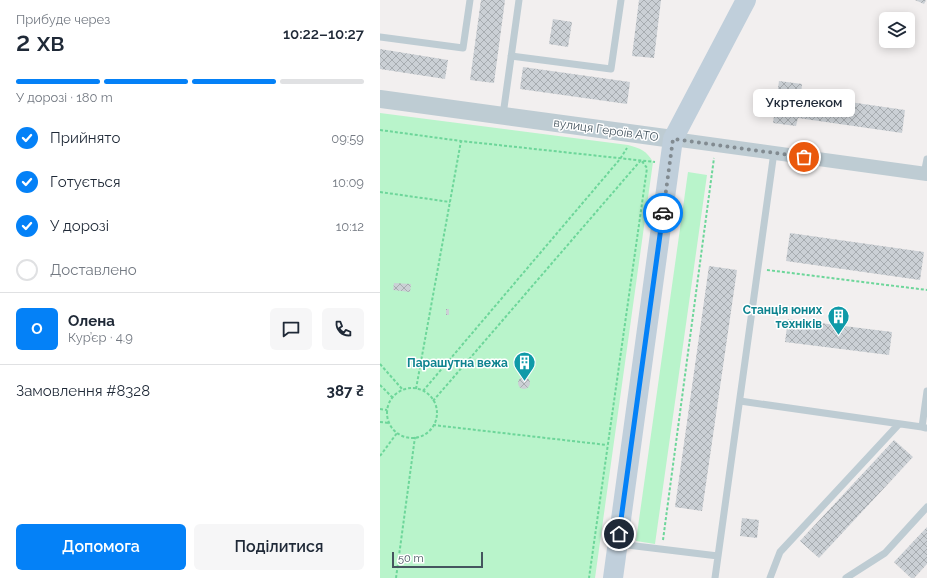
<!DOCTYPE html>
<html lang="uk">
<head>
<meta charset="utf-8">
<style>
  :root { --surface:#fff; --page:#f6f6f7; --text:#1f2937; --muted:#747a83; --line:#e0e1e3; --accent:#0481f7 }
  body { margin:0; font-family:Raleway,sans-serif; background:var(--page); color:var(--text); height:100vh; display:flex; flex-direction:column; font-size:15px; white-space:nowrap }
  * { box-sizing:border-box; margin:0 }
  p { font-size:13px; color:var(--muted) }
  .icon { flex:none; width:22px; height:22px; fill:none; stroke:currentColor; stroke-width:2; stroke-linecap:round; stroke-linejoin:round }
  .map { position:relative; flex:1; overflow:hidden }
  .details { display:flex; flex-direction:column; background:var(--surface); width:380px }
  .details>* { flex:none }
  .fabs { position:absolute; left:499px; top:12px; display:grid; gap:8px }
  .fabs a { display:grid; place-items:center; width:36px; height:36px; border-radius:6px; background:var(--surface); box-shadow:0 2px 10px #0003; font-size:20px }
  .scale { position:absolute; left:12px; bottom:10px; width:91px; box-sizing:border-box; padding-left:4px; border:2px solid #45555f; border-top:0; font-size:11px; line-height:14px; white-space:nowrap; color:#45555f; -webkit-text-stroke:3px #fff; paint-order:stroke }
  .pin { position:absolute; display:grid; place-items:center; width:34px; height:34px; color:#fff; margin:-17px; border:2px solid #fff; border-radius:50%; box-shadow:0 1px 4px #0007 }
  .courier { position:absolute; display:grid; place-items:center; width:40px; height:40px; margin:-20px; border:3px solid #0481f7; border-radius:50%; background:#fff; color:#222; box-shadow:0 1px 5px #0007 }
  .bubble { position:absolute; height:28px; border-radius:6px; background:var(--surface); box-shadow:0 2px 10px #0003; font-size:13px; font-weight:600; line-height:28px; text-align:center }
  .headline em { font-style:normal; font-weight:600 }
  .headline div { display:flex; flex-direction:column-reverse }
  .headline { display:flex; align-items:center; justify-content:space-between; height:68px; padding:0 16px }
  h1 { font-size:26px; font-weight:600; line-height:30px }
  .bar { display:grid; grid-template-columns:repeat(4,1fr); gap:6px 4px; align-content:center; height:48px; padding:0 16px }
  .bar i { height:5px; border-radius:3px; background:var(--line) }
  .bar .on { background:var(--accent) }
  .bar p { grid-column:span 4 }
  .line { display:flex; align-items:center; gap:10px; padding:0 16px; border-top:1px solid var(--line) }
  .line div { flex:1 }
  .round { display:grid; place-items:center; flex:none; width:42px; height:42px; border-radius:6px; background:var(--page) }
  ol { padding:0 16px; list-style:none }
  li { display:flex; align-items:center; gap:12px; height:44px }
  li p { margin-inline-start:auto }
  li .icon { padding:4px; border-radius:50%; background:var(--accent); color:#fff; stroke-width:4 }
  li:last-child { color:var(--muted) }
  li i { width:22px; height:22px; border:2px solid var(--line); border-radius:50% }
  .action { display:flex; gap:8px; margin-top:auto; padding:8px 16px }
  .action a { flex:1; height:46px; border-radius:6px; background:var(--accent); color:#fff; font-size:16px; font-weight:600; line-height:46px; text-align:center }
  .action a+a { background:var(--page); color:var(--text) }
  main { display:flex; flex:1; min-height:0 }
  .map>svg:first-child { display:block }
  .green { fill:#b9f4cb }
  .building { fill:url(#building-cross-hatch) }
  .lines { fill:none; stroke-linecap:round; stroke-linejoin:round }
  .path { stroke:#6dd69a; stroke-width:2; stroke-dasharray:3 2; stroke-linecap:butt }
  .service { stroke:#beccd3; stroke-width:7 }
  .minor { stroke:#beccd3; stroke-width:14 }
  .tertiary { stroke:#beccd3; stroke-width:18 }
  .secondary { stroke:#c0cfdb; stroke-width:20 }
  .done { stroke:#828b91; stroke-width:4; stroke-dasharray:0 7.2 }
  .route { stroke:#0481f7; stroke-width:5 }
  .labels { text-anchor:middle; stroke-width:3; stroke-linejoin:round; paint-order:stroke }
  .street-label { font-size:12px; fill:#45555f; stroke:#fff }
  .culture-label { font-size:12px; font-weight:bold; fill:#0d838f; stroke:#fff; text-anchor:end }
</style>
</head>
<body>
<main>
<section class="details">
<div class="headline"><div><h1>2 хв</h1><p>Прибуде через</p></div><em>10:22–10:27</em></div>
<div class="bar"><i class="on"></i><i class="on"></i><i class="on"></i><i></i><p>У дорозі · 180 m</p></div>
<ol>
<li><svg class="icon" aria-label="check" viewBox="0 0 24 24"><path d="M5 12l5 5 9-10"/></svg>Прийнято<p>09:59</p></li>
<li><svg class="icon" aria-label="check" viewBox="0 0 24 24"><path d="M5 12l5 5 9-10"/></svg>Готується<p>10:09</p></li>
<li><svg class="icon" aria-label="check" viewBox="0 0 24 24"><path d="M5 12l5 5 9-10"/></svg>У дорозі<p>10:12</p></li>
<li><i></i>Доставлено</li>
</ol>
<div class="line" style="height:72px"><b class="round" style="background:var(--accent);color:#fff">О</b><div><b>Олена</b><p>Кур’єр · 4.9</p></div><a class="round"><svg class="icon" aria-label="chat" viewBox="0 0 24 24"><path d="M4 5h16v11H9l-5 4z"/></svg></a><a class="round"><svg class="icon" aria-label="phone" viewBox="0 0 24 24"><path d="M5 4h4l2 5-3 2q2 4 5 5l2-3 5 2v4C11 20 4 13 5 4z"/></svg></a></div>
<div class="line" style="height:52px"><div>Замовлення #8328</div><b>387 ₴</b></div>
<div class="action"><a>Допомога</a><a>Поділитися</a></div>
</section>
<div class="map">
<svg width="547" height="578" viewBox="0 0 547 578">
  <defs>
    <pattern id="building-cross-hatch" width="8" height="8" patternUnits="userSpaceOnUse"><rect width="8" height="8" fill="#cbd0d5"/><path d="M0 0l8 8M0 8l8-8" fill="none" stroke="#a7acb0"/></pattern>
  </defs>
  <rect width="100%" height="100%" fill="#f2efef"/>
  <!-- green -->
  <path class="green" d="M0 113 248 145C260 148 267 151 273 162L215 578H0Z
    M308 172 327 175 275 544 256 541Z"/>
  <!-- building -->
  <path class="building" d="M101 0H125L114 83 90 80Z
    M259 0H281L274 58 252 56Z
    M535 0H546L544 4Z
    M173 19 192 22 188 47 169 44Z
    M0 49 68 60 65 79 0 69Z
    M143 67 250 82 247 104 140 89Z
    M399 81 422 84 421 95 525 110 522 133 418 118 416 126 393 123Z
    M410 233 544 252 540 280 406 261Z
    M329 266 357 270 322 511 295 507Z
    M14 283 31 284 30 292 13 290Z
    M66 309H69V315H66Z
    M408 319 512 332 509 355 405 342Z
    M138 383a6 6 0 1 1 12 0a6 6 0 1 1-12 0Z
    M514 440 533 457 439 558 420 541Z
    M362 518 379 520 377 538 360 536Z
    M547 527V564L534 578H531L514 562Z"/>
  <g class="lines">
    <!-- path -->
    <path class="path" d="M0 130 81 141 275 162
      M0 192 70 202
      M387 270 547 290
      M0 364 23 390
      M0 385 12 397
      M7 413a25 25 0 1 1 50 0a25 25 0 1 1-50 0Z
      M36 389 81 141
      M43 391 240 159 247 148
      M53 401 261 160 267 168 209 578
      M0 409 7 410
      M0 422 9 423
      M53 425 227 445
      M0 456 17 433
      M283 540 334 158
      M16 578 35 437"/>
    <!-- service -->
    <path class="service" d="M0 37 83 48 90 0
      M131 56 231 69 241 0
      M123 115 139 0
      M544 174 547 159
      M360 401 542 427
      M546 428 542 427 547 391
      M239 544 338 556
      M335 578 394 152
      M390 578 400 552 519 424
      M466 578 505 553 547 507"/>
    <!-- minor -->
    <path class="minor" d="M293 139 547 174"/>
    <!-- tertiary -->
    <path class="tertiary" d="M0 99 293 139"/>
    <!-- secondary -->
    <path class="secondary" d="M233 578 293 139 366 0"/>
  </g>
  <g class="lines">
    <!-- done -->
    <path class="done" d="M283 213 293 139 424 157"/>
    <!-- route -->
    <path class="route" d="M239 534 283 213"/>
  </g>
  <!-- icons -->
  <defs>
    <symbol id="building-pin" viewBox="-11 -11 22 30"><path d="M0 17L-7.5 6A9.5 9.5 0 1 1 7.5 6Z" fill="#0f9aa8" stroke="#fff"/><path d="M-4-6H4V6H1V3H-1V6H-4ZM-2.5-4.3h1.7v1.8h-1.7ZM.8-4.3h1.7v1.8H.8ZM-2.5-1h1.7V.8h-1.7ZM.8-1h1.7V.8H.8Z" fill="#fff"/></symbol>
  </defs>
  <g fill-rule="evenodd">
    <use href="#building-pin" x="446" y="304" width="25" height="34"/>
    <use href="#building-pin" x="132" y="350" width="25" height="34"/>
  </g>
  <g class="labels">
    <!-- street labels -->
    <g class="street-label">
      <text transform="translate(226 130) rotate(8)" y="4">вулиця Героїв АТО</text>
    </g>
    <!-- culture labels -->
    <g class="culture-label">
      <text x="442" y="314">Станція юних<tspan x="442" dy="14">техніків</tspan></text>
      <text x="128" y="367">Парашутна вежа</text>
    </g>
  </g>
</svg>
<div class="fabs">
<a><svg class="icon" aria-label="layers" viewBox="0 0 24 24"><path d="M12 4l9 5-9 5-9-5zM3 14l9 5 9-5"/></svg></a>
</div>
<div class="scale">50 m</div>
<div class="pin" style="left:424px;top:157px;background:#ea580c"><svg class="icon" aria-label="bag" viewBox="0 0 24 24"><path d="M5 8h14l-1 12H6zM9 8a3 3 0 0 1 6 0"/></svg></div>
<div class="pin" style="left:239px;top:534px;background:#1f2937"><svg class="icon" aria-label="home" viewBox="0 0 24 24"><path d="M3 11l9-7 9 7M6 9v11h12V9"/></svg></div>
<div class="courier" style="left:283px;top:213px"><svg class="icon" aria-label="car" viewBox="0 0 24 24"><path d="M5 17H2v-5l4-1 3-4h7l3 4 3 1v5h-3M9 17h6M6 11h13"/><circle cx="7" cy="17" r="2"/><circle cx="17" cy="17" r="2"/></svg></div>
<div class="bubble" style="left:373px;top:89px;width:102px">Укртелеком</div>
</div>
</main>
</body>
</html>
